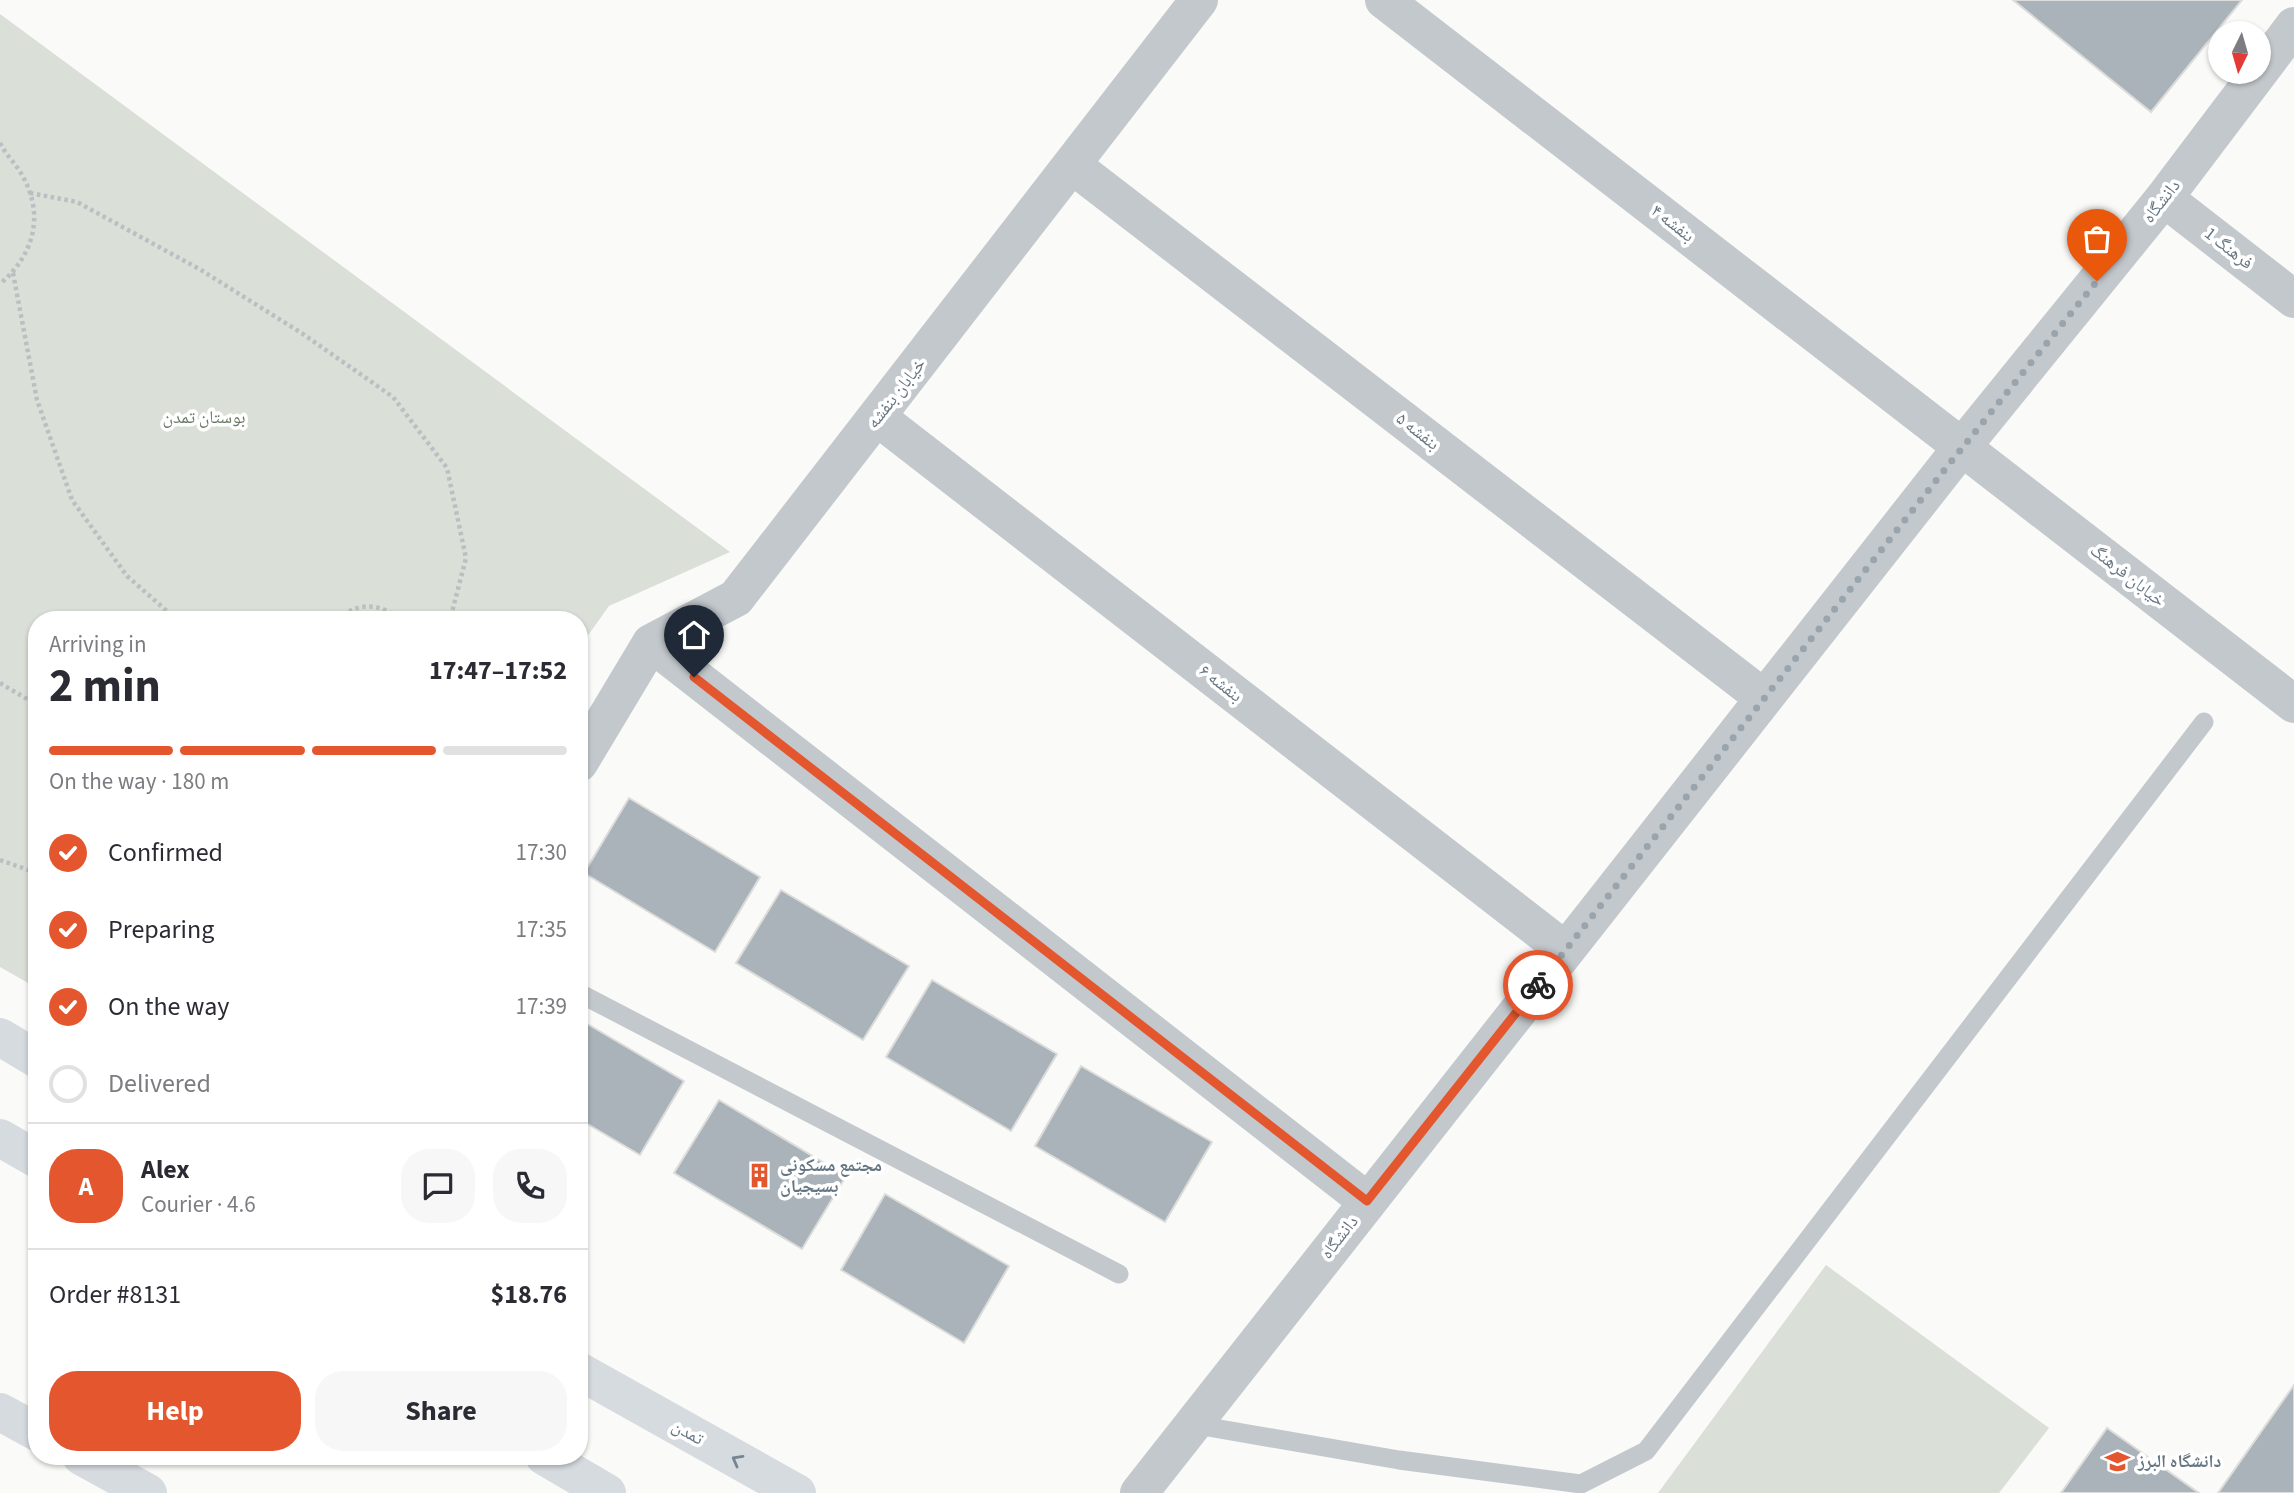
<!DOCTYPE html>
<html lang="en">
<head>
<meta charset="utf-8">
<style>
  :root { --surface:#fff; --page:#f7f7f7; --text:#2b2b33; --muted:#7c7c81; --line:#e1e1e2; --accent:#e4572e }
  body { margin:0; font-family:"Source Sans 3","Noto Naskh Arabic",sans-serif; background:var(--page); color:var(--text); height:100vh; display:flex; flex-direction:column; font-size:26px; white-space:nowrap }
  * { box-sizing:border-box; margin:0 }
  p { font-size:23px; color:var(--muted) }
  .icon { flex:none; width:38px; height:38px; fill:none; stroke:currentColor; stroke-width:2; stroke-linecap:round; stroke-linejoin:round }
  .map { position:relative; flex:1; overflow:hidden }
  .drawer { position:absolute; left:28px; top:611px; width:560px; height:854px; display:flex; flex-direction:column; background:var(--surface); border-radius:28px; box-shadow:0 2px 5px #0004 }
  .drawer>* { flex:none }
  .needle { width:46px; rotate:185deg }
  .controls { position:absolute; left:2208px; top:21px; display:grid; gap:14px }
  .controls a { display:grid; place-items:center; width:63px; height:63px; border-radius:50%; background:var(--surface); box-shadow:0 2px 5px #0004; font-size:35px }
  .pin { position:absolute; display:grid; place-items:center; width:60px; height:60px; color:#fff; margin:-72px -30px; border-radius:50% 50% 50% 0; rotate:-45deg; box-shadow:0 0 7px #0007 }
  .pin .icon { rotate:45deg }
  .courier { position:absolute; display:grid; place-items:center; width:70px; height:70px; margin:-35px; border:5px solid #e4572e; border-radius:50%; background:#fff; color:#222; box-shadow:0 2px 9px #0007 }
  .summary em { font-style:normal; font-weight:700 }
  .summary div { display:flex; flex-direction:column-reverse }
  .summary { display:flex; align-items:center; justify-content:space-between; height:119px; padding:0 21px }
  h1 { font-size:46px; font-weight:700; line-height:52px }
  .bar { display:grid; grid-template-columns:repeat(4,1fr); gap:10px 7px; align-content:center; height:84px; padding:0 21px }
  .bar i { height:9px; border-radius:5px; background:var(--line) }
  .bar .selected { background:var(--accent) }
  .bar p { grid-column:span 4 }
  .line { display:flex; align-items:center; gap:18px; padding:0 21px; border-top:2px solid var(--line) }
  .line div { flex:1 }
  .round { display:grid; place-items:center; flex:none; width:74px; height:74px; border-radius:28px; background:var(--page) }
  ol { padding:0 21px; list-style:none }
  li { display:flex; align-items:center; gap:21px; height:77px }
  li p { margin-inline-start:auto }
  li .icon { padding:7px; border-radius:50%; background:var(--accent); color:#fff; stroke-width:4 }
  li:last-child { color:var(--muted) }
  li i { width:38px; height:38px; border:4px solid var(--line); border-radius:50% }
  .action { display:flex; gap:14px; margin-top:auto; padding:14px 21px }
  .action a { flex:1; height:80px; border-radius:28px; background:var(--accent); color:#fff; font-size:28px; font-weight:700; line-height:80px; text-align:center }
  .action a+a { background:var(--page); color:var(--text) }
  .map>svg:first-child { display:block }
  .green { fill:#dadfd7 }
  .building { fill:#aab3b9; stroke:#dcdcda; stroke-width:2 }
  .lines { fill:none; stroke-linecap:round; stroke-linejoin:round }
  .path { stroke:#bbbfc2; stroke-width:4.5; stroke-dasharray:3.5 3.5; stroke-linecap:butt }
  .lane { stroke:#c3c8cc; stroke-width:19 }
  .street { stroke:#c3c8cc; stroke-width:38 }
  .secondary { stroke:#d6dbdf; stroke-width:38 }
  .highway { stroke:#d6dbdf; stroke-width:38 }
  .oneway { stroke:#768591 }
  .done { stroke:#99a4ac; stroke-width:7; stroke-dasharray:0 12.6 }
  .route { stroke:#e4572e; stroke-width:9 }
  .labels { text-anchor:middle; stroke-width:7; stroke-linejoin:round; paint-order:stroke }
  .street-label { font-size:18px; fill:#657683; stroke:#fff }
  .park-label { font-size:18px; fill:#687a64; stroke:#fff }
  .poi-label { font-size:18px; font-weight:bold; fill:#657683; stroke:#fff; text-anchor:start }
</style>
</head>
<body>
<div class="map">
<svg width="2294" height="1493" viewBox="0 0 2294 1493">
  <rect width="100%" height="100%" fill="#fafaf8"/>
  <!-- green -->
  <path class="green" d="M0 14 730 552 609 606 579 648V620H37V988L0 967Z
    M1826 1265 2049 1428 1999 1493H1658Z"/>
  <!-- building -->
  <path class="building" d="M2013 0H2242L2151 112Z
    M629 798 760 877 715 952 584 873Z
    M781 890 909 966 863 1040 736 963Z
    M932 980 1057 1054 1011 1131 886 1057Z
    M579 1019 684 1081 640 1155 579 1119Z
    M1081 1066 1212 1142 1165 1222 1035 1146Z
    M719 1100 846 1176 802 1249 674 1173Z
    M885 1194 1009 1266 964 1343 841 1270Z
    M2294 1385V1493H2218Z
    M2107 1428 2199 1493H2061Z"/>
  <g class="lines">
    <!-- path -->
    <path class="path" d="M0 143C6 155 16 164 22 175 45 215 34 255 0 284
      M30 193 77 202 201 270 303 334 393 397 447 468 466 558 450 620
      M13 273 37 400 72 500 127 576 177 620
      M338 620C356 601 382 603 400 620
      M0 683 37 705
      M0 860 37 873"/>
    <!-- lane -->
    <path class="lane" d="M579 993 1119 1274
      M1191 1424 1399 1460 1581 1484 1646 1451 2204 722"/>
    <!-- street -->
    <path class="street" d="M1384 0 2294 704
      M1072 165 1764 698
      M2164 198 2294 299
      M877 417 1565 950
      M651 643 1367 1201
      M579 763 651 643 736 598 1199 0
      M1139 1493 1962 447 2164 198 2294 26"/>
    <!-- secondary -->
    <path class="secondary" d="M0 1037 37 1059
      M0 1138 37 1159
      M579 1371 797 1493
      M544 1456 607 1493"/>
    <!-- highway -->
    <path class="highway" d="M0 1412 37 1432
      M81 1456 148 1493"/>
  </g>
  <!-- one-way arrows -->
  <defs><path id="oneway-chevron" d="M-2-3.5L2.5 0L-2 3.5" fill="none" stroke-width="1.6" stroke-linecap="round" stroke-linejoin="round" transform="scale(1.75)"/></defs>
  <use class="oneway" href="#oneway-chevron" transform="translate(737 1460) rotate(-151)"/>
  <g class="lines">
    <!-- done -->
    <path class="done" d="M1538 985 1946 468 2097 281"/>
    <!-- route -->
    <path class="route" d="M694 677 1367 1201 1538 985"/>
  </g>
  <!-- icons -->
  <defs>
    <symbol id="building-bare" viewBox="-9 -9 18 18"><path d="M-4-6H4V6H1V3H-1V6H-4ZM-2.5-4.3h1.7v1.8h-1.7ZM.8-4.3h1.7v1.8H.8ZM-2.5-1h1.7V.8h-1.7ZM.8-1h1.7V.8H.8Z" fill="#e4572e" stroke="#fff" stroke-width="2.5" paint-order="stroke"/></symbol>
    <symbol id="university-bare" viewBox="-9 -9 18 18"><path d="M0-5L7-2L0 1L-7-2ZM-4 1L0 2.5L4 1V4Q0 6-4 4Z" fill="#e4572e" stroke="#fff" stroke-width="2.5" paint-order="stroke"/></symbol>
  </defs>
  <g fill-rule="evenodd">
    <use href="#building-bare" x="742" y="1158" width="35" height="35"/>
    <use href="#university-bare" x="2100" y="1444" width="35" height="35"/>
  </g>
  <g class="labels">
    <!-- street labels -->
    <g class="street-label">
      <text transform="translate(2161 201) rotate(-52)" y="6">دانشگاه</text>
      <text transform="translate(1673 223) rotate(38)" y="6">بنفشه ۴</text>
      <text transform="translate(2229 248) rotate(38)" y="6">فرهنگ 1</text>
      <text transform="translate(896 393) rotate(-52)" y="6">خیابان بنفشه</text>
      <text transform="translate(1418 431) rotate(38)" y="6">بنفشه ۵</text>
      <text transform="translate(2128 575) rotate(38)" y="6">خیابان فرهنگ</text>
      <text transform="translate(1221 683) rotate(38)" y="6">بنفشه ۶</text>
      <text transform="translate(1339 1237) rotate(-52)" y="6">دانشگاه</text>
      <text transform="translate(688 1432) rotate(29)" y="6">تمدن</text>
    </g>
    <!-- park labels -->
    <g class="park-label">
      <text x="204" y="423">بوستان تمدن</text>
    </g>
    <!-- poi labels -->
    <g class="poi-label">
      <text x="780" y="1171">مجتمع مسکونی<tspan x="780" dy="21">بسیجیان</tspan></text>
      <text x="2138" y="1467">دانشگاه البرز</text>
    </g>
  </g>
</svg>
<div class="controls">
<a><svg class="needle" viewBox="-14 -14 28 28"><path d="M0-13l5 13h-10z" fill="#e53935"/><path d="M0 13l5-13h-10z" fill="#7c7c81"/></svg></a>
</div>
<div class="pin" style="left:2097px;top:281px;background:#ea580c"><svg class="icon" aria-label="bag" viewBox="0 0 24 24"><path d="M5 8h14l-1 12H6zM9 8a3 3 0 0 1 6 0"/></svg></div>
<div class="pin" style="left:694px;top:677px;background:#1f2937"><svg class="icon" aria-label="home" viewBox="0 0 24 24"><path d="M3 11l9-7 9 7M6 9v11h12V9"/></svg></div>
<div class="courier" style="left:1538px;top:985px"><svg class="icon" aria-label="bike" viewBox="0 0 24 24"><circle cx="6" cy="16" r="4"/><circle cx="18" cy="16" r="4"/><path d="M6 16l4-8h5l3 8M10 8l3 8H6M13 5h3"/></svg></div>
<section class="drawer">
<div class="summary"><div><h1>2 min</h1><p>Arriving in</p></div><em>17:47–17:52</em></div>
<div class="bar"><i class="selected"></i><i class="selected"></i><i class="selected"></i><i></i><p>On the way · 180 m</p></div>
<ol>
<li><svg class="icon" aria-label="check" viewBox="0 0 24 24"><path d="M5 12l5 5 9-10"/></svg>Confirmed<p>17:30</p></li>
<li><svg class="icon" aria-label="check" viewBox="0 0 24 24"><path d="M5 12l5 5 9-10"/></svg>Preparing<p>17:35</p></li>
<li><svg class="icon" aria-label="check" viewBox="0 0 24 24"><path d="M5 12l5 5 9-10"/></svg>On the way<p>17:39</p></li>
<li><i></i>Delivered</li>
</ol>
<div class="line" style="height:126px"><b class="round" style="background:var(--accent);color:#fff">A</b><div><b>Alex</b><p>Courier · 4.6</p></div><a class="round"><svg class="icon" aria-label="chat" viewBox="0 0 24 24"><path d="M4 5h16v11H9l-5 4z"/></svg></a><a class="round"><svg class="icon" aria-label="phone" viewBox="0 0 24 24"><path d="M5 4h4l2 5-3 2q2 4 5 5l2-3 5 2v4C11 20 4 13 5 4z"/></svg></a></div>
<div class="line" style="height:91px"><div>Order #8131</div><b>$18.76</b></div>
<div class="action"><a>Help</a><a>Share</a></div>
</section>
</div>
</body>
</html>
